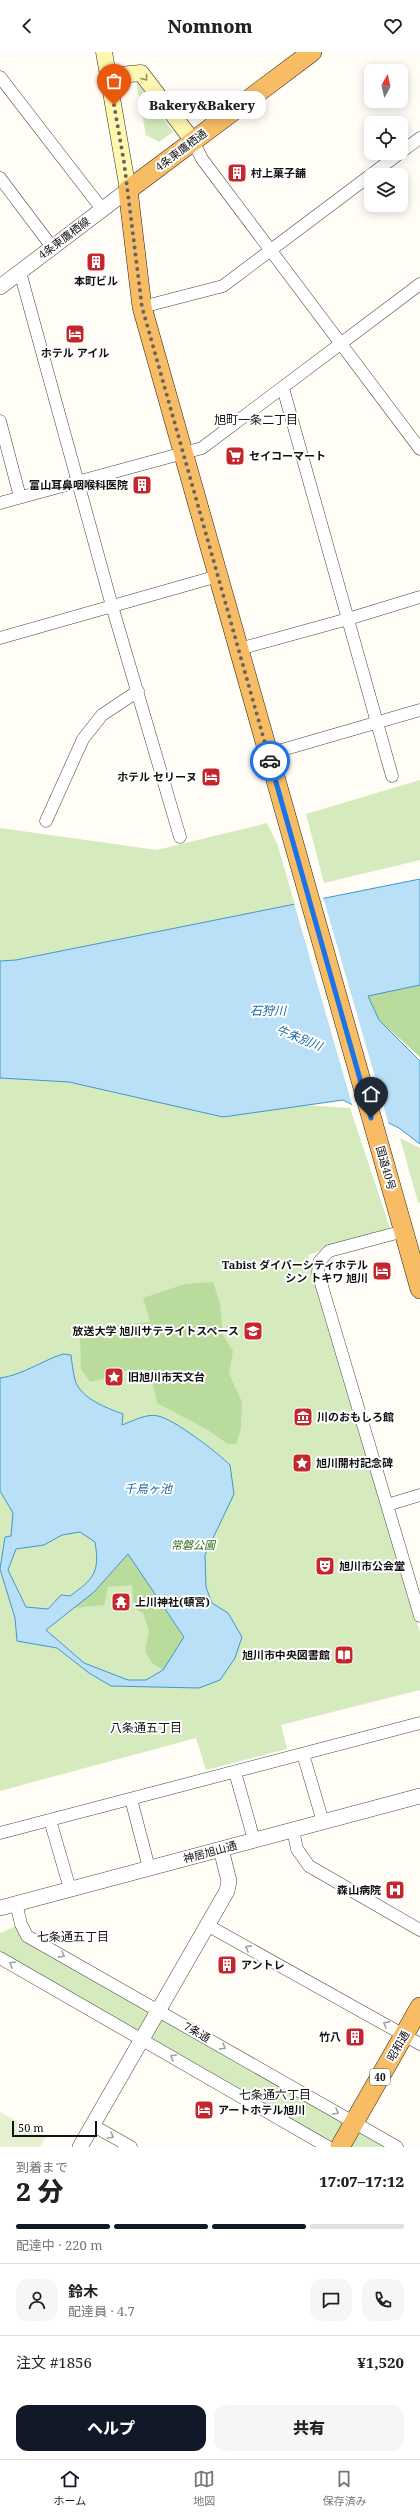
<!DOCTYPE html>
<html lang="ja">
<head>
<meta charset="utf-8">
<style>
  :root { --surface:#fff; --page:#f6f6f6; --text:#222; --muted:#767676; --line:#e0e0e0; --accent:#111827 }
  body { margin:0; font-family:"Noto Serif","Noto Sans JP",serif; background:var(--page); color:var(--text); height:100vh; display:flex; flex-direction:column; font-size:15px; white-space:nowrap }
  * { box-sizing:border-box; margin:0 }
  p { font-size:13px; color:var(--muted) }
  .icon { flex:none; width:22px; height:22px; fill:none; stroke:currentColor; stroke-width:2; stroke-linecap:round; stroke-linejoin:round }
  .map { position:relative; height:2095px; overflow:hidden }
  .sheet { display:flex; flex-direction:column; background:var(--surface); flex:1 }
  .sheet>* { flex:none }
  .needle { width:26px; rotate:8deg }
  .tools { position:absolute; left:364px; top:12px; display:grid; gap:8px }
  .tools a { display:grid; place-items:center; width:44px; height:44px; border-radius:8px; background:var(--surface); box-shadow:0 2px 10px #0003; font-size:20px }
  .scale { position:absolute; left:12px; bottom:10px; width:85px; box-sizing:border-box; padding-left:4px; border:2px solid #111; border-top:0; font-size:11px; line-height:14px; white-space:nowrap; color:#111; -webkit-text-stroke:3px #fff; paint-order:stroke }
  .pin { position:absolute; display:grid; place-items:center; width:34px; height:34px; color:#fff; margin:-41px -17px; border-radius:50% 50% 50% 0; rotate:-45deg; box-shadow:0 0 4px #0007 }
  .pin .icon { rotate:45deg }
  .courier { position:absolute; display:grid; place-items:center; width:40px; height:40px; margin:-20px; border:3px solid #1a73e8; border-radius:50%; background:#fff; color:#222; box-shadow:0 1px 5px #0007 }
  .bubble { position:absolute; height:28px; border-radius:12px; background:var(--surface); box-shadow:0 2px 10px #0003; font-size:13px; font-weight:800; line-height:28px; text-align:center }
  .headline em { font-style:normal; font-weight:800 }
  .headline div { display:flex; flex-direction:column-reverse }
  .headline { display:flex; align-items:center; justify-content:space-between; height:68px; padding:0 16px }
  h1 { font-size:26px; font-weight:800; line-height:30px }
  .bar { display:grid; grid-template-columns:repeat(4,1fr); gap:6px 4px; align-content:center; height:48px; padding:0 16px }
  .bar i { height:5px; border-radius:3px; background:var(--line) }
  .bar .on { background:var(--accent) }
  .bar p { grid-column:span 4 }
  .line { display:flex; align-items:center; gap:10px; padding:0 16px; border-top:1px solid var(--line) }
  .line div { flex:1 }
  .round { display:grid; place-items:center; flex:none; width:42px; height:42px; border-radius:12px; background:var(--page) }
  .cta { display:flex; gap:8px; margin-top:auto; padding:8px 16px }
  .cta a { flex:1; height:46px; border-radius:12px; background:var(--accent); color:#fff; font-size:16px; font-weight:800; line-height:46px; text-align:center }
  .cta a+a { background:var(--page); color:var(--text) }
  header { display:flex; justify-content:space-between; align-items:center; height:52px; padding:0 16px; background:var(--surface); font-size:18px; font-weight:800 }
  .dock { display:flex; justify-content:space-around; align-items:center; height:56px; border-top:1px solid var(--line); background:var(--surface); font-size:11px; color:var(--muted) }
  .dock a { display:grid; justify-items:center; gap:2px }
  .dock .on { color:var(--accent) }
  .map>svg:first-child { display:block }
  .green { fill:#d5ebbd }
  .forest { fill:#b9dc9c }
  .pitch { fill:#e6f2cf }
  .water { fill:#b9e0f7; stroke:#3f96cf; fill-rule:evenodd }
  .pier { fill:#fffdf5 }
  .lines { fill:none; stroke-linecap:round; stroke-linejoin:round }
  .minor-casing { stroke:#444; stroke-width:13 }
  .tertiary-casing { stroke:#444; stroke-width:16 }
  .secondary-casing { stroke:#333; stroke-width:17 }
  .trunk-casing { stroke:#222; stroke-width:20 }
  .minor { stroke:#fff; stroke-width:12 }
  .tertiary { stroke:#fff; stroke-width:15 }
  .secondary { stroke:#fff6b0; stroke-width:16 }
  .trunk { stroke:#f7bc64; stroke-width:19 }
  .oneway { stroke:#948f68 }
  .oneway2 { stroke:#a0a0a0 }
  .done { stroke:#646461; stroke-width:4; stroke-dasharray:0 7.2 }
  .route { stroke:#1a73e8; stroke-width:5 }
  .labels { text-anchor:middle; stroke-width:4; stroke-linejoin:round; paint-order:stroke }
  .shield { fill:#fff; stroke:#585858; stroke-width:1 }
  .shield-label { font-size:10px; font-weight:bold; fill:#111 }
  .street-label { font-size:11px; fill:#111; stroke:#fff }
  .poi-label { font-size:11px; font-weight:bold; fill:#111; stroke:#fff; text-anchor:start }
  .park-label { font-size:11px; font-style:italic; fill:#2f6b1f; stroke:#fff }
  .neighbourhood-label { font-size:12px; fill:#111; stroke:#fff }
  .water-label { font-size:12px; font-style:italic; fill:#1768a6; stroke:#fff }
</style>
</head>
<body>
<header><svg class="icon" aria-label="back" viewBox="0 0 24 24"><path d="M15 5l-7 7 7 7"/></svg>Nomnom<svg class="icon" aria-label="heart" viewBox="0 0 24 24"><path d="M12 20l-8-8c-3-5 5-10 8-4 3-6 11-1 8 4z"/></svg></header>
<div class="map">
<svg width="420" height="2095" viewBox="0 0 420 2095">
  <rect width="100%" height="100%" fill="#fffdf5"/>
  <!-- green -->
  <path class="green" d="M136 29 173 80 159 90 146 83Z
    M420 728V808L324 831 306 762Z
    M267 771 278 794 295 853 16 908 0 909V776L157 798Z
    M0 1026 69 1030 223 1065 303 1053 350 1056 390 1176 308 1203 420 1580V1638L281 1673 287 1697 206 1718 196 1686 0 1739Z
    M400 1086 420 1096V1151L418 1150Z
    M21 1872 27 1884 401 2095H328L0 1906V1881Z"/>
  <!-- forest -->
  <path class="forest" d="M420 933V1005L379 968 367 944Z
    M213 1230 220 1251 223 1283 233 1299 229 1322 242 1350 241 1377 236 1392H228L206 1377 157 1351 154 1336 145 1317 122 1319 110 1325 90 1330 81 1317 80 1282 115 1273 150 1270 143 1246 185 1232Z
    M128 1502 184 1585 163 1618 152 1611 145 1599 149 1579 143 1561 134 1556 132 1533 108 1535 104 1553 74 1556 94 1540Z"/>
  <!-- pitch -->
  <path class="pitch" d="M0 2060 46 2085 40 2095H0Z"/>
  <!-- water -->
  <path class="water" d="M420 827V933L368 944 379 968 420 1009V1092L399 1076 343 1048 223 1065 69 1030 0 1026V909L16 908Z
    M63 1302 71 1303C72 1311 73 1320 75 1328 81 1347 107 1356 123 1362L122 1373C133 1369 147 1361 158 1364 174 1367 218 1401 230 1413L234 1442 205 1503 206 1535 212 1551 228 1561 242 1585 235 1606 220 1628 199 1636 111 1634 89 1621 57 1596 17 1589 15 1566 0 1517 5 1485 11 1484 13 1461 0 1439V1326C23 1323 41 1309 63 1302ZM80 1480 95 1490C100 1520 94 1527 70 1544L61 1543 48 1557 26 1555 8 1518 16 1497 44 1493 62 1483ZM128 1502 184 1585 163 1618 146 1628H128L84 1611 46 1578 94 1540Z"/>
  <!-- pier -->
  <path class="pier" d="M323 845 389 1073 353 1056 294 851Z"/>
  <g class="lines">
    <defs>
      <path id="minor" d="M0 25 102 157
        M193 89 202 107 420 397
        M401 100 420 86
        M0 126 52 195
        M20 220 112 554 180 785
        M142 255 223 234 400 101
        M283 336 392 724
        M0 369 20 445
        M0 451 202 396 420 232
        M0 586 218 524
        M239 597 348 567 420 545
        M268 702 420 658
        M46 769 83 687 102 663 138 639
        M404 1179 329 1199 319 1210 318 1221 420 1564
        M387 1453 420 1443
        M303 1702 323 1770
        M235 1720 254 1788
        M131 1747 149 1816
        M50 1768 70 1837
        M293 1778 297 1797 309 1814 420 1878
        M0 1781 420 1671
        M16 1851 21 1872 27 1884 397 2095
        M207 1873 420 1992
        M0 1906 328 2095
        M92 2073 131 2095"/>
      <path id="tertiary" d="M0 235 128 138
        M0 1856 420 1744
        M80 2095 227 1839 229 1829 221 1797"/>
      <path id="secondary" d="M104 0 128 138
        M109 24 141 21 193 89"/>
      <path id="trunk" d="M312 0 128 138 142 255 420 1237
        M340 2095 420 1955"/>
    </defs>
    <!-- minor casing -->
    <use href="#minor" class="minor-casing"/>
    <!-- tertiary casing -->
    <use href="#tertiary" class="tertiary-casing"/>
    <!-- secondary casing -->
    <use href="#secondary" class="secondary-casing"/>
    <!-- trunk casing -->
    <use href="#trunk" class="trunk-casing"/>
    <!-- minor -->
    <use href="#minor" class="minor"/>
    <!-- tertiary -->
    <use href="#tertiary" class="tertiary"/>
    <!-- secondary -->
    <use href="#secondary" class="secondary"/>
    <!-- trunk -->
    <use href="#trunk" class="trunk"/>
  </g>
  <!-- one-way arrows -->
  <defs><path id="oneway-chevron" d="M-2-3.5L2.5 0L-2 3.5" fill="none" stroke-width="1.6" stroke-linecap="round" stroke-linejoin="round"/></defs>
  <use class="oneway" href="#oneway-chevron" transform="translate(145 26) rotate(53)"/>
  <g class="oneway2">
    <use href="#oneway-chevron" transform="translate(248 1896) rotate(-151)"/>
    <use href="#oneway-chevron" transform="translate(62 1903) rotate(29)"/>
    <use href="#oneway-chevron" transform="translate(12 1912) rotate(-150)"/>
    <use href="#oneway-chevron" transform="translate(386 1972) rotate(-151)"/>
    <use href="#oneway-chevron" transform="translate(223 1995) rotate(30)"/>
    <use href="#oneway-chevron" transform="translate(173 2005) rotate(-150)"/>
    <use href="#oneway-chevron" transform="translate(336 2060) rotate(30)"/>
    <use href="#oneway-chevron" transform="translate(111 2084) rotate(30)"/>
  </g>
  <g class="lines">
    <!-- done -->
    <path class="done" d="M114 53 124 110 142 255 270 709"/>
    <!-- route -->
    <path class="route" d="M270 709 371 1066"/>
  </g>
  <!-- icons -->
  <defs>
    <symbol id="building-square" viewBox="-11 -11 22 22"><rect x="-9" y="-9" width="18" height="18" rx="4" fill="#c4262e" stroke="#fff"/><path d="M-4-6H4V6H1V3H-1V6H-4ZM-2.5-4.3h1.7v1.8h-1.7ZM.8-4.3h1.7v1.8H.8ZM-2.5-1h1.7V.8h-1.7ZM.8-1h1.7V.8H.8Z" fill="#fff"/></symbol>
    <symbol id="hotel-square" viewBox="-11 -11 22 22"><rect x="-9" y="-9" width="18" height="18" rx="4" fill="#c4262e" stroke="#fff"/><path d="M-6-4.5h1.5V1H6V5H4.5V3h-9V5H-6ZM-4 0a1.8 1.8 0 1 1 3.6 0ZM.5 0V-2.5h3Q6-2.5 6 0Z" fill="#fff"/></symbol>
    <symbol id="supermarket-square" viewBox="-11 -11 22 22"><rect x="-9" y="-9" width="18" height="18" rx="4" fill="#c4262e" stroke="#fff"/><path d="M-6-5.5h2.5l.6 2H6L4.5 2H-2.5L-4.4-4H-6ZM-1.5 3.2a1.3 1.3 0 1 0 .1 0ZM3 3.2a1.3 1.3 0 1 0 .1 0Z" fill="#fff"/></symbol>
    <symbol id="university-square" viewBox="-11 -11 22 22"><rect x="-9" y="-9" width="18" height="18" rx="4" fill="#c4262e" stroke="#fff"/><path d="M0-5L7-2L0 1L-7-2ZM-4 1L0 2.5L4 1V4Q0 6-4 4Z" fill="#fff"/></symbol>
    <symbol id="sight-square" viewBox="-11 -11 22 22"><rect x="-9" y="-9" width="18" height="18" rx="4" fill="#c4262e" stroke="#fff"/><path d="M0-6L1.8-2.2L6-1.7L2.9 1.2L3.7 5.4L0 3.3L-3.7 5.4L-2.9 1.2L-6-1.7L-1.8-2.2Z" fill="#fff"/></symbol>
    <symbol id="museum-square" viewBox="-11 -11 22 22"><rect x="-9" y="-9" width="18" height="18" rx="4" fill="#c4262e" stroke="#fff"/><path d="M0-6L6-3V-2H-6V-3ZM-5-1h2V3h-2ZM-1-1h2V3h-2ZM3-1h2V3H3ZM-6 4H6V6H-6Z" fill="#fff"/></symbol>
    <symbol id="theatre-square" viewBox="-11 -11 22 22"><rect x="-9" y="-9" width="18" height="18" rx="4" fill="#c4262e" stroke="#fff"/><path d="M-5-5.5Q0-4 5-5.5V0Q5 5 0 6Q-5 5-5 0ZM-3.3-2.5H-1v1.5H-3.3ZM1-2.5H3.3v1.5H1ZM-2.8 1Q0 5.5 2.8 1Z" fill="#fff"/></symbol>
    <symbol id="temple-square" viewBox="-11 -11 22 22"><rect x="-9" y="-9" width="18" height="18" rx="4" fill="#c4262e" stroke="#fff"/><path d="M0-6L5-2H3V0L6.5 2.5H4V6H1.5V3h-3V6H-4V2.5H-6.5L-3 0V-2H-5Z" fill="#fff"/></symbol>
    <symbol id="library-square" viewBox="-11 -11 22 22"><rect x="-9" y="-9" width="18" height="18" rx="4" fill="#c4262e" stroke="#fff"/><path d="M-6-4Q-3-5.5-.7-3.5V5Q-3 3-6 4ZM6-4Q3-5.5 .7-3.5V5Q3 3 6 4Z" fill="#fff"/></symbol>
    <symbol id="hospital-square" viewBox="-11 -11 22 22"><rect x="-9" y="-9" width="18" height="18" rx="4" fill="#c4262e" stroke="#fff"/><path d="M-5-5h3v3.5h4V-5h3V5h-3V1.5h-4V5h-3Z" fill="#fff"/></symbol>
  </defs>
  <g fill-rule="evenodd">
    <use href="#building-square" x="226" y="110" width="22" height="22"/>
    <use href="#building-square" x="85" y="199" width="22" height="22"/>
    <use href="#hotel-square" x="64" y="271" width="22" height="22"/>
    <use href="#supermarket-square" x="224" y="393" width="22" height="22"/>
    <use href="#building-square" x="131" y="422" width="22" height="22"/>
    <use href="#hotel-square" x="200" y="714" width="22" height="22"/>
    <use href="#hotel-square" x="371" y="1208" width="22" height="22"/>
    <use href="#university-square" x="242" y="1268" width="22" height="22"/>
    <use href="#sight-square" x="103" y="1314" width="22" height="22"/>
    <use href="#museum-square" x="292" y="1354" width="22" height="22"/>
    <use href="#sight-square" x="291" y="1400" width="22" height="22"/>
    <use href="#theatre-square" x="314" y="1503" width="22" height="22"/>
    <use href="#temple-square" x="110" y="1539" width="22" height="22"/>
    <use href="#library-square" x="333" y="1592" width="22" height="22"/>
    <use href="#hospital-square" x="384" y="1827" width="22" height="22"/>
    <use href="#building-square" x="216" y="1902" width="22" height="22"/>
    <use href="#building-square" x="344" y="1974" width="22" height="22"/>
    <use href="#hotel-square" x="193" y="2047" width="22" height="22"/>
  </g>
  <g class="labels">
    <!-- shield labels -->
    <rect class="shield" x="370" y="2017" width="20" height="16" rx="3"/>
    <g class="shield-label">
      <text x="380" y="2029">40</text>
    </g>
    <!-- street labels -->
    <g class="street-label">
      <text transform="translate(181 98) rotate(-37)" y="4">4条東鷹栖通</text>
      <text transform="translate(64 186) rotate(-37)" y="4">4条東鷹栖線</text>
      <text transform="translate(386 1116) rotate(74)" y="4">国道40号</text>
      <text transform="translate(210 1800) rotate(-15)" y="4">神居旭山通</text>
      <text transform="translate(197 1980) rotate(30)" y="4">7条通</text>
      <text transform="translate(398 1994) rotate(-60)" y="4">昭和通</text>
    </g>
    <!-- poi labels -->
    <g class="poi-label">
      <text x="251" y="125">村上菓子舗</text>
      <text x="96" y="233" text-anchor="middle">本町ビル</text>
      <text x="75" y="305" text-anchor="middle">ホテル アイル</text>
      <text x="249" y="408">セイコーマート</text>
      <text x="128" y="437" text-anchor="end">富山耳鼻咽喉科医院</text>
      <text x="197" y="729" text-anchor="end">ホテル セリーヌ</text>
      <text x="368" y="1217" text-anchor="end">Tabist ダイバーシティホテル<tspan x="368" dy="13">シン トキワ 旭川</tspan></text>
      <text x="239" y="1283" text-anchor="end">放送大学 旭川サテライトスペース</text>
      <text x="128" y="1329">旧旭川市天文台</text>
      <text x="317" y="1369">川のおもしろ館</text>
      <text x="316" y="1415">旭川開村記念碑</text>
      <text x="339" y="1518">旭川市公会堂</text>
      <text x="135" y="1554">上川神社(頓宮)</text>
      <text x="330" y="1607" text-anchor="end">旭川市中央図書館</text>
      <text x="381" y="1842" text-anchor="end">森山病院</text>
      <text x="241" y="1917">アントレ</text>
      <text x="341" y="1989" text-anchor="end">竹八</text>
      <text x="218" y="2062">アートホテル旭川</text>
    </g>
    <!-- park labels -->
    <g class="park-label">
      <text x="193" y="1497">常磐公園</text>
    </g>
    <!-- neighbourhood labels -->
    <g class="neighbourhood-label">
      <text x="256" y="372">旭町一条二丁目</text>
      <text x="146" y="1680">八条通五丁目</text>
      <text x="73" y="1889">七条通五丁目</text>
      <text x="275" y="2047">七条通六丁目</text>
    </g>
    <!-- water labels -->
    <g class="water-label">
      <text x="268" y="963">石狩川</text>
      <text transform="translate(299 986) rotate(22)" y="4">牛朱別川</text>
      <text x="148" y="1441">千鳥ヶ池</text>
    </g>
  </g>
</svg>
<div class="tools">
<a><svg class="needle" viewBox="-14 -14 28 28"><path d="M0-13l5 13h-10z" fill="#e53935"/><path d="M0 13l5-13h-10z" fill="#767676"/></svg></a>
<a><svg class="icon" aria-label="locate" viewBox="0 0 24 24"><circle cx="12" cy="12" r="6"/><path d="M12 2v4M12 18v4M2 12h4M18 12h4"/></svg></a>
<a><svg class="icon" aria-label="layers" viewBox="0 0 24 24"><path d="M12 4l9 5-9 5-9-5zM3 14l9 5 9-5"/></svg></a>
</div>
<div class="scale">50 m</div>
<div class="pin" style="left:114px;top:53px;background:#ea580c"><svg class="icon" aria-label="bag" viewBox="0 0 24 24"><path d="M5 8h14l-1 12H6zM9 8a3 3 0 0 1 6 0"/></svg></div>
<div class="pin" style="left:371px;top:1066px;background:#1f2937"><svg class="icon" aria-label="home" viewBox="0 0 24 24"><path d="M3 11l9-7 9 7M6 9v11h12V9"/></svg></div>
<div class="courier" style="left:270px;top:709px"><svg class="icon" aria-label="car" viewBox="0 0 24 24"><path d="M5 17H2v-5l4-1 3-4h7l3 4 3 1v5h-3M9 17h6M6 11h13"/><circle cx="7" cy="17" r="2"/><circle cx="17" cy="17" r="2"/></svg></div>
<div class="bubble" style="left:138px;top:39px;width:128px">Bakery&amp;Bakery</div>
</div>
<section class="sheet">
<div class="headline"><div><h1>2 分</h1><p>到着まで</p></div><em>17:07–17:12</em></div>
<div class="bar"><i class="on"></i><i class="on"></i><i class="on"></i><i></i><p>配達中 · 220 m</p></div>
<div class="line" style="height:72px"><a class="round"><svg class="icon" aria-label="person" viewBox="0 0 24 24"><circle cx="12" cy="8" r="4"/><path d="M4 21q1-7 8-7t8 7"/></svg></a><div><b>鈴木</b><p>配達員 · 4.7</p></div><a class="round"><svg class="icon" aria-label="chat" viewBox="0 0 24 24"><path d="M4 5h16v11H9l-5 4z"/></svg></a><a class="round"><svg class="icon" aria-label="phone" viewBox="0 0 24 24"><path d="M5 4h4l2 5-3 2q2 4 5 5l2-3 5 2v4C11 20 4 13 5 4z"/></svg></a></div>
<div class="line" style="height:52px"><div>注文 #1856</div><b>¥1,520</b></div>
<div class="cta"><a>ヘルプ</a><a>共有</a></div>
</section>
<nav class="dock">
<a class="on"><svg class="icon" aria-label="home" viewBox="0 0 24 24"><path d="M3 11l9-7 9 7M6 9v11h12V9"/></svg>ホーム</a>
<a><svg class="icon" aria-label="map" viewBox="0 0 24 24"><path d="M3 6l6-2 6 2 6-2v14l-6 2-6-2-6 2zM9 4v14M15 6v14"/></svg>地図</a>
<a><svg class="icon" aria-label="saved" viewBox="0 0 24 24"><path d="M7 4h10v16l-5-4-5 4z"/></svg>保存済み</a>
</nav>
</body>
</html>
